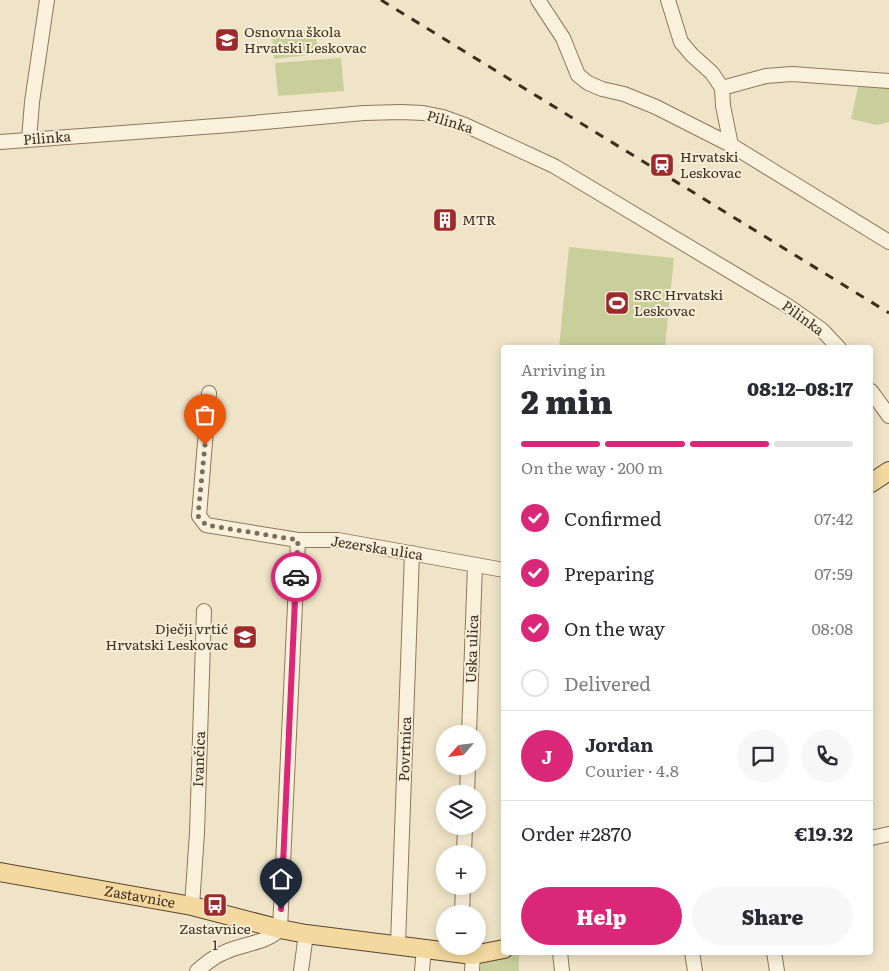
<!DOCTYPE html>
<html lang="en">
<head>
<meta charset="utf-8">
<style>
  :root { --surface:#fff; --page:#f7f7f7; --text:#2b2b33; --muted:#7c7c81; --line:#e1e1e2; --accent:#db2777 }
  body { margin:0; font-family:Literata,serif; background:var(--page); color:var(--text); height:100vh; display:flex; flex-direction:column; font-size:19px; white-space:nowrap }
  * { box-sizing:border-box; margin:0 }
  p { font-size:16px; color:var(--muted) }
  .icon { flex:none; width:28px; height:28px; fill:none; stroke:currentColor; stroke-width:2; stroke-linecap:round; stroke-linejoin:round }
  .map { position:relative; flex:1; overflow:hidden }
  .details { position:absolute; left:501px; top:345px; width:372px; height:610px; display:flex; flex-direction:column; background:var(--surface); border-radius:5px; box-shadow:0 2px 12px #0003 }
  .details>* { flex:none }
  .needle { width:32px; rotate:242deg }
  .fabs { position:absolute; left:436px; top:725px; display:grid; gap:10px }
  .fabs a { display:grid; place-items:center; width:50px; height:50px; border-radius:50%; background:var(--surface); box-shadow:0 2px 12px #0003; font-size:25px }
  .pin { position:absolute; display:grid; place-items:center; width:42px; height:42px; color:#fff; margin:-51px -21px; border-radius:50% 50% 50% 0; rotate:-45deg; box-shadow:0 0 5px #0007 }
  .pin .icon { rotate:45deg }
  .courier { position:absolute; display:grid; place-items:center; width:50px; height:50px; margin:-25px; border:4px solid #db2777; border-radius:50%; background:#fff; color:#222; box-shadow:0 1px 6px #0007 }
  .headline em { font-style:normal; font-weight:800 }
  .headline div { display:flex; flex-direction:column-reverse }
  .headline { display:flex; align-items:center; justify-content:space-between; height:85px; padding:0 20px }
  h1 { font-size:32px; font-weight:800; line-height:38px }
  .bar { display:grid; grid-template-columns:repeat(4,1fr); gap:8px 5px; align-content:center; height:60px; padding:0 20px }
  .bar i { height:6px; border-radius:4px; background:var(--line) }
  .bar .selected { background:var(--accent) }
  .bar p { grid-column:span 4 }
  .line { display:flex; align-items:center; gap:12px; padding:0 20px; border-top:1px solid var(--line) }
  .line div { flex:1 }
  .round { display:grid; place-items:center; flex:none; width:52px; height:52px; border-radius:26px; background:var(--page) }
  ol { padding:0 20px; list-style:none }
  li { display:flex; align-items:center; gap:15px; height:55px }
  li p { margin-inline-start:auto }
  li .icon { padding:5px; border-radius:50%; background:var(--accent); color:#fff; stroke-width:4 }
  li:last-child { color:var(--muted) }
  li i { width:28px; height:28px; border:2px solid var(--line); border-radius:50% }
  .button { display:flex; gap:10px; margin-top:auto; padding:10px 20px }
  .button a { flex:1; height:58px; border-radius:30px; background:var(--accent); color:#fff; font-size:20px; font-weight:800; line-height:58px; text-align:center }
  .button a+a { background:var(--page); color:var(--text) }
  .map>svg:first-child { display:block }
  .green { fill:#c9cf9b }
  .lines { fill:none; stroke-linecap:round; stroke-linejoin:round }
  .minor-casing { stroke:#8d765c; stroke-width:16 }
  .major-casing { stroke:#5b4430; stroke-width:20 }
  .minor { stroke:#faf1dc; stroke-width:14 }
  .major { stroke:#f3d9a0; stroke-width:18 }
  .rail { stroke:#3d2e20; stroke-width:3; stroke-dasharray:9 9; stroke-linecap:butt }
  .done { stroke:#7c6e5b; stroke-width:5; stroke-dasharray:0 9 }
  .route { stroke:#db2777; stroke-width:6 }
  .labels { text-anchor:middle; stroke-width:4; stroke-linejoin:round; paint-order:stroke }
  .poi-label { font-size:14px; fill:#3d2e20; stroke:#f7eed8; text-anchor:start }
  .street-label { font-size:14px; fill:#3d2e20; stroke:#f7eed8 }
</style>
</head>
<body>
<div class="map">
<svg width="889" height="971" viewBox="0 0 889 971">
  <rect width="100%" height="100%" fill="#f0e4c8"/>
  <!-- green -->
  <path class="green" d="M315 29 318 54 274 59 272 34Z
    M341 58 344 91 278 96 275 63Z
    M859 83 889 85V122L877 125 851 119Z
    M569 247 674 258 665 347H559Z
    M519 953V971H480L481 961Z"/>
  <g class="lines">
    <defs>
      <path id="minor" d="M538 0 563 38 578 75 588 83 602 89 624 94 656 107 731 145 889 242
        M668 0 681 42 692 55 712 73 722 88 723 106 731 145
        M722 88 766 76 792 74 889 81
        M29 140 32 102 47 0
        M0 142 230 125 364 113 401 112 423 113 443 117 465 125 554 166 788 306 822 330 839 348
        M871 391 889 416
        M209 393 199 516 206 525 298 540H338L504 570
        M469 734 475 565
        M467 794 468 766
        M871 838 889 834
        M464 854 465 826
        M192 906 197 833 204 611
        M462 914 463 886
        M398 944 412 553
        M560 952 562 971
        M692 952 695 971
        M774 952 777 971
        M197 971C205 964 213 957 223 953 242 943 264 945 280 929L298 540
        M301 971 306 934
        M422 971 424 948
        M472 971 473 955"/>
      <g id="major">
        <path d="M871 483 889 471"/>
        <path id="s1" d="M0 872 192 906 280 929 306 934 473 955 504 949"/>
      </g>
    </defs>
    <!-- minor casing -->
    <use href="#minor" class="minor-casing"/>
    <!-- major casing -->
    <use href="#major" class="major-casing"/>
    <!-- minor -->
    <use href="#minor" class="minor"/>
    <!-- major -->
    <use href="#major" class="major"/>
    <!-- rail -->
    <path class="rail" d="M381 0 889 313"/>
  </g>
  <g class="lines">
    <!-- done -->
    <path class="done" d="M205 445 198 516 206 525 298 540 296 577"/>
    <!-- route -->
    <path class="route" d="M281 909 296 577"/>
  </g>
  <!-- icons -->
  <defs>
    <symbol id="school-square" viewBox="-11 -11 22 22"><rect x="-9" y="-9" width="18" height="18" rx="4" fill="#9e2a2b" stroke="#f7eed8"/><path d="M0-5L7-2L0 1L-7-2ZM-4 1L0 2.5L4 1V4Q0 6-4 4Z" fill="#fff"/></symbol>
    <symbol id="station-square" viewBox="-11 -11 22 22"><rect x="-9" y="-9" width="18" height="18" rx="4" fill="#9e2a2b" stroke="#f7eed8"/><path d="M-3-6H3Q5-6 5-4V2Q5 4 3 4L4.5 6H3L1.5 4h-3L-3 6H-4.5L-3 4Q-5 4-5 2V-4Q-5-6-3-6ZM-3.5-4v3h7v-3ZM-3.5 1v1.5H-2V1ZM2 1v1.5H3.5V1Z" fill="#fff"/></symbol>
    <symbol id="building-square" viewBox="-11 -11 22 22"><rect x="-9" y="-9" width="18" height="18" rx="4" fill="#9e2a2b" stroke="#f7eed8"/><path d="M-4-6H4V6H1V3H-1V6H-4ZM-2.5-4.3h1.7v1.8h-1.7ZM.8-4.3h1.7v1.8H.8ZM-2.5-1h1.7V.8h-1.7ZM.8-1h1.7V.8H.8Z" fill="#fff"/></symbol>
    <symbol id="stadium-square" viewBox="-11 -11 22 22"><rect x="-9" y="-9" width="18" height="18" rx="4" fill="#9e2a2b" stroke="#f7eed8"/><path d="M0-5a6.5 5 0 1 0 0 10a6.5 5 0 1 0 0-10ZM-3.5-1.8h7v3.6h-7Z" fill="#fff"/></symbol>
    <symbol id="bus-square" viewBox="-11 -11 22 22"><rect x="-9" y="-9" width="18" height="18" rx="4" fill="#9e2a2b" stroke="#f7eed8"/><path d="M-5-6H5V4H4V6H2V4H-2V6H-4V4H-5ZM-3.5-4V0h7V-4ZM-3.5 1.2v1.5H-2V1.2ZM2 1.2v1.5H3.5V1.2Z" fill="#fff"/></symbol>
  </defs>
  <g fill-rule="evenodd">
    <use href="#school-square" x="213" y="26" width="28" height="28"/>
    <use href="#station-square" x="648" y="151" width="28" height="28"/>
    <use href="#building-square" x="431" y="206" width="28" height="28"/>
    <use href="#stadium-square" x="603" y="289" width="28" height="28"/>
    <use href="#school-square" x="231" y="623" width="28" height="28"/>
    <use href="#bus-square" x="201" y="891" width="28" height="28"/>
  </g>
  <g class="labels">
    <!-- poi labels -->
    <g class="poi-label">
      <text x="244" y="37">Osnovna škola<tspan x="244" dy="16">Hrvatski Leskovac</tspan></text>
      <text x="680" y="162">Hrvatski<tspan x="680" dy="16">Leskovac</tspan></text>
      <text x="462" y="225">MTR</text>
      <text x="634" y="300">SRC Hrvatski<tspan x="634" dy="16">Leskovac</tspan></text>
      <text x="228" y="634" text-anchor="end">Dječji vrtić<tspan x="228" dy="16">Hrvatski Leskovac</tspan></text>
      <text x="215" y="934" text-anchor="middle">Zastavnice<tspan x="215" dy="16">1</tspan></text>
    </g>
    <!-- street labels -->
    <g class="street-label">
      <text transform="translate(450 122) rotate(17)" y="5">Pilinka</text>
      <text transform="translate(47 138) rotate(-4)" y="5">Pilinka</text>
      <text transform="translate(803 318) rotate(36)" y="5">Pilinka</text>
      <text transform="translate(377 548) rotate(9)" y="5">Jezerska ulica</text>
      <text transform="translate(472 649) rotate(-88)" y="5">Uska ulica</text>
      <text transform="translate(405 749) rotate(-88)" y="5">Povrtnica</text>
      <text transform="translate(199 759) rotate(-88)" y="5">Ivančica</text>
      <text dy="5" stroke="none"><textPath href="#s1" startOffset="142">Zastavnice</textPath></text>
    </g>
  </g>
</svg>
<div class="fabs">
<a><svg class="needle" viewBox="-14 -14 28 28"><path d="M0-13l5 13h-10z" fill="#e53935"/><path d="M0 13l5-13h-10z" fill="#7c7c81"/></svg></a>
<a><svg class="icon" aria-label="layers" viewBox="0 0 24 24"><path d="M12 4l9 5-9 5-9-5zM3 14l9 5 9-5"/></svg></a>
<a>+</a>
<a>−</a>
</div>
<div class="pin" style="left:205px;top:445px;background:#ea580c"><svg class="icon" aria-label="bag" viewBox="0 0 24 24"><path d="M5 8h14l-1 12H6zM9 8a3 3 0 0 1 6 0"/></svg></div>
<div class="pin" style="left:281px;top:909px;background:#1f2937"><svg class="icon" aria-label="home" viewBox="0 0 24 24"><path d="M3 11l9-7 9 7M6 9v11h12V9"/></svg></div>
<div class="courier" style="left:296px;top:577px"><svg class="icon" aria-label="car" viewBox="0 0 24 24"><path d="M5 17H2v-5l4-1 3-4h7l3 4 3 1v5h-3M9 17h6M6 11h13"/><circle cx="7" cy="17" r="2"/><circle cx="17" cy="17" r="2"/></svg></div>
<section class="details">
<div class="headline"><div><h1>2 min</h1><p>Arriving in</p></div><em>08:12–08:17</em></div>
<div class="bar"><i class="selected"></i><i class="selected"></i><i class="selected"></i><i></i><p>On the way · 200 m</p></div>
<ol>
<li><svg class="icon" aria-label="check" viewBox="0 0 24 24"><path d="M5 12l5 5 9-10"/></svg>Confirmed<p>07:42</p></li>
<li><svg class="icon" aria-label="check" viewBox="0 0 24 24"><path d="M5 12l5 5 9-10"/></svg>Preparing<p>07:59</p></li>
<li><svg class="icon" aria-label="check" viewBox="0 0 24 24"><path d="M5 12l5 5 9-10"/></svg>On the way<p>08:08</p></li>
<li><i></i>Delivered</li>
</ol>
<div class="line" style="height:90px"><b class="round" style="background:var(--accent);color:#fff">J</b><div><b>Jordan</b><p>Courier · 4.8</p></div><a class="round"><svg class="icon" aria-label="chat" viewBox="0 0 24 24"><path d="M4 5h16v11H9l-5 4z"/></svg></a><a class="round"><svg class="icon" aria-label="phone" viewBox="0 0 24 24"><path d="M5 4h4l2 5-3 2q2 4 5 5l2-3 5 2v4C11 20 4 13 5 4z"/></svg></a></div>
<div class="line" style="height:65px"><div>Order #2870</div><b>€19.32</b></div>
<div class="button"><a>Help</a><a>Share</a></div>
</section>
</div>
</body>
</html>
